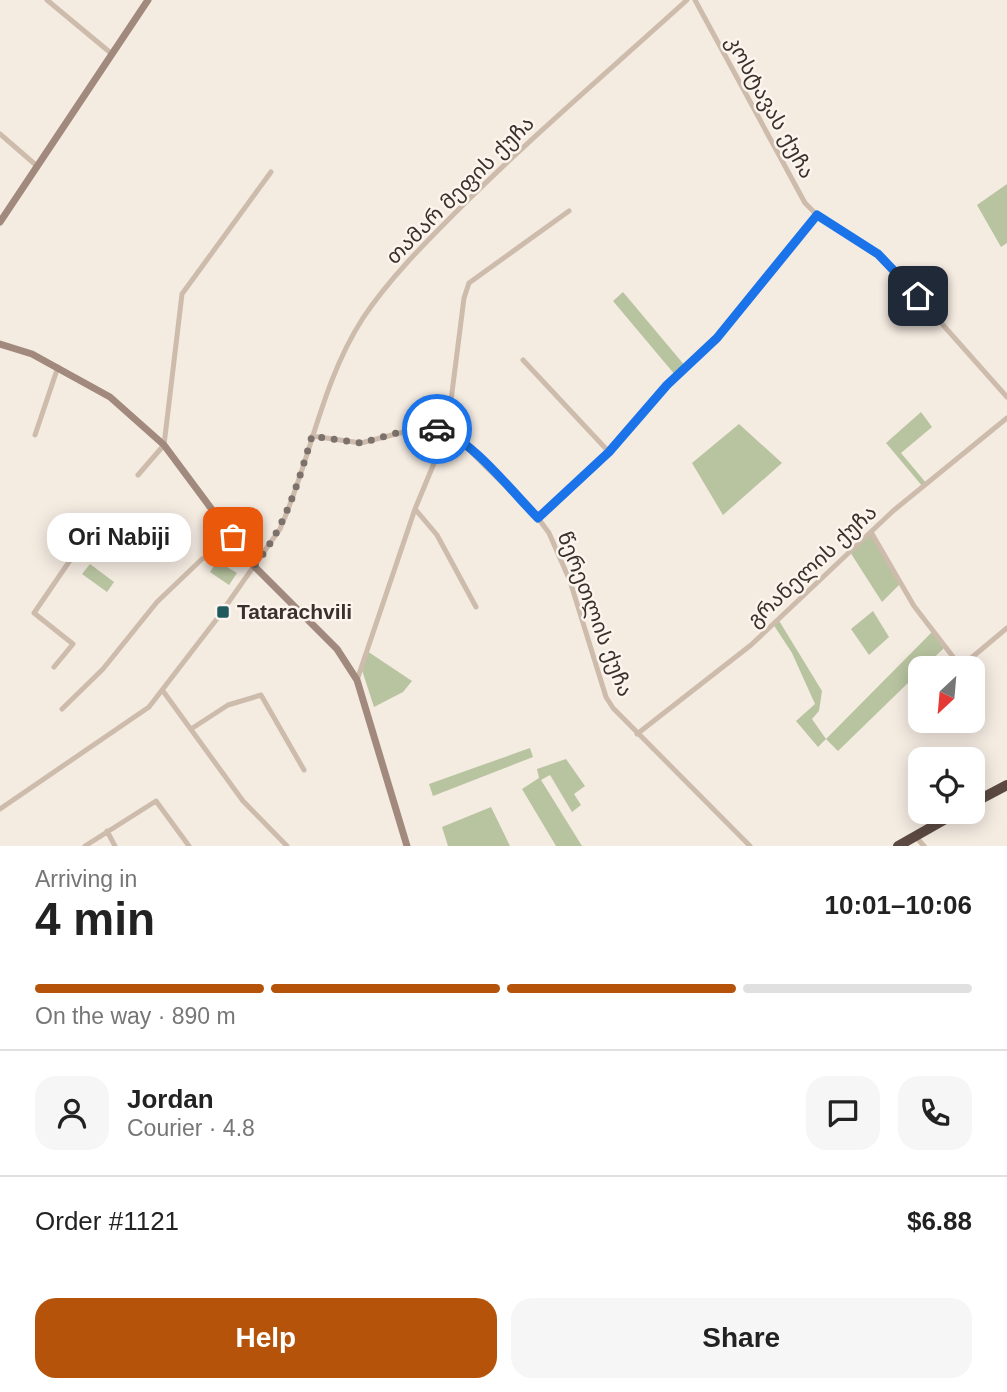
<!DOCTYPE html>
<html lang="en">
<head>
<meta charset="utf-8">
<style>
  :root { --surface:#fff; --page:#f6f6f6; --text:#222; --muted:#767676; --line:#e0e0e0; --accent:#b45309 }
  body { margin:0; font-family:Helvetica,"Noto Sans Georgian",sans-serif; background:var(--page); color:var(--text); height:100vh; display:flex; flex-direction:column; font-size:26px; white-space:nowrap }
  * { box-sizing:border-box; margin:0 }
  p { font-size:23px; color:var(--muted) }
  .icon { flex:none; width:38px; height:38px; fill:none; stroke:currentColor; stroke-width:2; stroke-linecap:round; stroke-linejoin:round }
  .map { position:relative; height:846px; overflow:hidden }
  .drawer { display:flex; flex-direction:column; background:var(--surface); flex:1 }
  .drawer>* { flex:none }
  .needle { width:46px; rotate:206deg }
  .controls { position:absolute; left:908px; top:656px; display:grid; gap:14px }
  .controls a { display:grid; place-items:center; width:77px; height:77px; border-radius:14px; background:var(--surface); box-shadow:0 4px 18px #0003; font-size:35px }
  .pin { position:absolute; display:grid; place-items:center; width:60px; height:60px; color:#fff; margin:-30px; border-radius:14px; box-shadow:0 4px 10px #0006 }
  .courier { position:absolute; display:grid; place-items:center; width:70px; height:70px; margin:-35px; border:5px solid #1a73e8; border-radius:50%; background:#fff; color:#222; box-shadow:0 2px 9px #0007 }
  .bubble { position:absolute; height:49px; border-radius:21px; background:var(--surface); box-shadow:0 4px 18px #0003; font-size:23px; font-weight:700; line-height:49px; text-align:center }
  .headline em { font-style:normal; font-weight:700 }
  .headline div { display:flex; flex-direction:column-reverse }
  .headline { display:flex; align-items:center; justify-content:space-between; height:119px; padding:0 35px }
  h1 { font-size:46px; font-weight:700; line-height:52px }
  .bar { display:grid; grid-template-columns:repeat(4,1fr); gap:10px 7px; align-content:center; height:84px; padding:0 35px }
  .bar i { height:9px; border-radius:5px; background:var(--line) }
  .bar .current { background:var(--accent) }
  .bar p { grid-column:span 4 }
  .line { display:flex; align-items:center; gap:18px; padding:0 35px; border-top:2px solid var(--line) }
  .line div { flex:1 }
  .round { display:grid; place-items:center; flex:none; width:74px; height:74px; border-radius:21px; background:var(--page) }
  .action { display:flex; gap:14px; margin-top:auto; padding:14px 35px }
  .action a { flex:1; height:80px; border-radius:21px; background:var(--accent); color:#fff; font-size:28px; font-weight:700; line-height:80px; text-align:center }
  .action a+a { background:var(--page); color:var(--text) }
  .map>svg:first-child { display:block }
  .green { fill:#b8c4a0 }
  .lines { fill:none; stroke-linecap:round; stroke-linejoin:round }
  .street { stroke:#cdbbac; stroke-width:5 }
  .secondary { stroke:#a18a7d; stroke-width:7 }
  .highway { stroke:#5c4a42; stroke-width:10 }
  .done { stroke:#7c716b; stroke-width:7; stroke-dasharray:0 12.6 }
  .route { stroke:#1a73e8; stroke-width:9 }
  .poi-dot { fill:#1f5a5e; stroke:#fbf5ee; stroke-width:2.5 }
  .labels { text-anchor:middle; stroke-width:5; stroke-linejoin:round; paint-order:stroke }
  .street-label { font-size:21px; fill:#3b302b; stroke:#fbf5ee }
  .poi-label { font-size:21px; font-weight:bold; fill:#3b302b; stroke:#fbf5ee; text-anchor:start }
</style>
</head>
<body>
<div class="map">
<svg width="1007" height="846" viewBox="0 0 1007 846">
  <rect width="100%" height="100%" fill="#f4ebe1"/>
  <!-- green -->
  <path class="green" d="M1007 184V243L1001 247 977 205Z
    M623 292 686 367 676 376 613 301Z
    M921 412 932 427 901 453 927 484 923 487 886 443Z
    M739 424 782 463 723 515 692 463Z
    M871 532 901 583 882 602 850 552Z
    M217 561 237 573 229 585 210 572Z
    M90 564 114 582 107 592 82 574Z
    M873 611 889 637 869 655 851 629Z
    M778 619 822 691 819 711 812 719 826 739 933 631 945 647 838 751 826 739 818 747 796 721 815 704 792 653 773 624Z
    M367 651 412 681 403 692 374 707 361 667Z
    M530 748 533 757 433 796 429 784Z
    M566 759 585 786 574 794 581 805 572 812 550 775 541 780 582 846H556L522 789 539 778 537 769Z
    M491 807 510 846H448L442 827Z"/>
  <g class="lines">
    <!-- street -->
    <path class="street" d="M47 0 112 54
      M695 0 805 203 817 215 888 263 1007 397
      M0 134 37 166
      M523 360 609 452
      M35 435 58 367
      M312 436 361 443 423 427 447 432 464 445 538 518 549 533 570 581 606 697 613 708 750 846
      M138 475 164 445 182 294 271 172
      M415 509 437 535 476 607
      M538 518 609 452 667 385 717 338 817 215
      M871 532 914 606 957 662 963 663 970 659 1007 628
      M54 667 73 644 34 613 84 540 90 538 100 542
      M357 680 415 509 447 432 464 298 469 283 569 211
      M163 691 243 801 287 846
      M62 709 103 669 157 602 202 559 215 554 249 558
      M191 729 228 705 261 695 304 770
      M637 734 751 645 893 511 1007 418
      M0 809 149 707 216 620 280 529C311 459 321 383 363 318 389 279 424 244 457 211 531 137 610 70 687 0
      M107 831 115 846
      M915 836 924 846
      M85 846 156 801 189 846"/>
    <!-- secondary -->
    <path class="secondary" d="M0 222 148 0
      M0 344 32 354 110 397 164 445 254 566 337 649 357 680 407 846"/>
    <!-- highway -->
    <path class="highway" d="M973 803 1007 785
      M898 846 958 812"/>
  </g>
  <g class="lines">
    <!-- done -->
    <path class="done" d="M233 537 254 566C286 527 298 483 312 436L361 443 422 426 437 429"/>
    <!-- route -->
    <path class="route" d="M437 429C470 437 513 493 538 518L609 452 667 385 717 338 817 215 878 254 918 296"/>
  </g>
  <!-- markers -->
  <rect class="poi-dot" x="216" y="605" width="14" height="14" rx="3.5"/>
  <g class="labels">
    <!-- street labels -->
    <g class="street-label">
      <text transform="translate(770 107) rotate(61)" y="7">კოსტავას ქუჩა</text>
      <text transform="translate(460 190) rotate(-45)" y="7">თამარ მეფის ქუჩა</text>
      <text transform="translate(812 566) rotate(-43)" y="7">გრანელის ქუჩა</text>
      <text transform="translate(595 614) rotate(69)" y="7">წერეთლის ქუჩა</text>
    </g>
    <!-- poi labels -->
    <g class="poi-label">
      <text x="237" y="619">Tatarachvili</text>
    </g>
  </g>
</svg>
<div class="controls">
<a><svg class="needle" viewBox="-14 -14 28 28"><path d="M0-13l5 13h-10z" fill="#e53935"/><path d="M0 13l5-13h-10z" fill="#767676"/></svg></a>
<a><svg class="icon" aria-label="locate" viewBox="0 0 24 24"><circle cx="12" cy="12" r="6"/><path d="M12 2v4M12 18v4M2 12h4M18 12h4"/></svg></a>
</div>
<div class="pin" style="left:233px;top:537px;background:#ea580c"><svg class="icon" aria-label="bag" viewBox="0 0 24 24"><path d="M5 8h14l-1 12H6zM9 8a3 3 0 0 1 6 0"/></svg></div>
<div class="pin" style="left:918px;top:296px;background:#1f2937"><svg class="icon" aria-label="home" viewBox="0 0 24 24"><path d="M3 11l9-7 9 7M6 9v11h12V9"/></svg></div>
<div class="courier" style="left:437px;top:429px"><svg class="icon" aria-label="car" viewBox="0 0 24 24"><path d="M5 17H2v-5l4-1 3-4h7l3 4 3 1v5h-3M9 17h6M6 11h13"/><circle cx="7" cy="17" r="2"/><circle cx="17" cy="17" r="2"/></svg></div>
<div class="bubble" style="left:47px;top:513px;width:144px">Ori Nabiji</div>
</div>
<section class="drawer">
<div class="headline"><div><h1>4 min</h1><p>Arriving in</p></div><em>10:01–10:06</em></div>
<div class="bar"><i class="current"></i><i class="current"></i><i class="current"></i><i></i><p>On the way · 890 m</p></div>
<div class="line" style="height:126px"><a class="round"><svg class="icon" aria-label="person" viewBox="0 0 24 24"><circle cx="12" cy="8" r="4"/><path d="M4 21q1-7 8-7t8 7"/></svg></a><div><b>Jordan</b><p>Courier · 4.8</p></div><a class="round"><svg class="icon" aria-label="chat" viewBox="0 0 24 24"><path d="M4 5h16v11H9l-5 4z"/></svg></a><a class="round"><svg class="icon" aria-label="phone" viewBox="0 0 24 24"><path d="M5 4h4l2 5-3 2q2 4 5 5l2-3 5 2v4C11 20 4 13 5 4z"/></svg></a></div>
<div class="line" style="height:91px"><div>Order #1121</div><b>$6.88</b></div>
<div class="action"><a>Help</a><a>Share</a></div>
</section>
</body>
</html>
